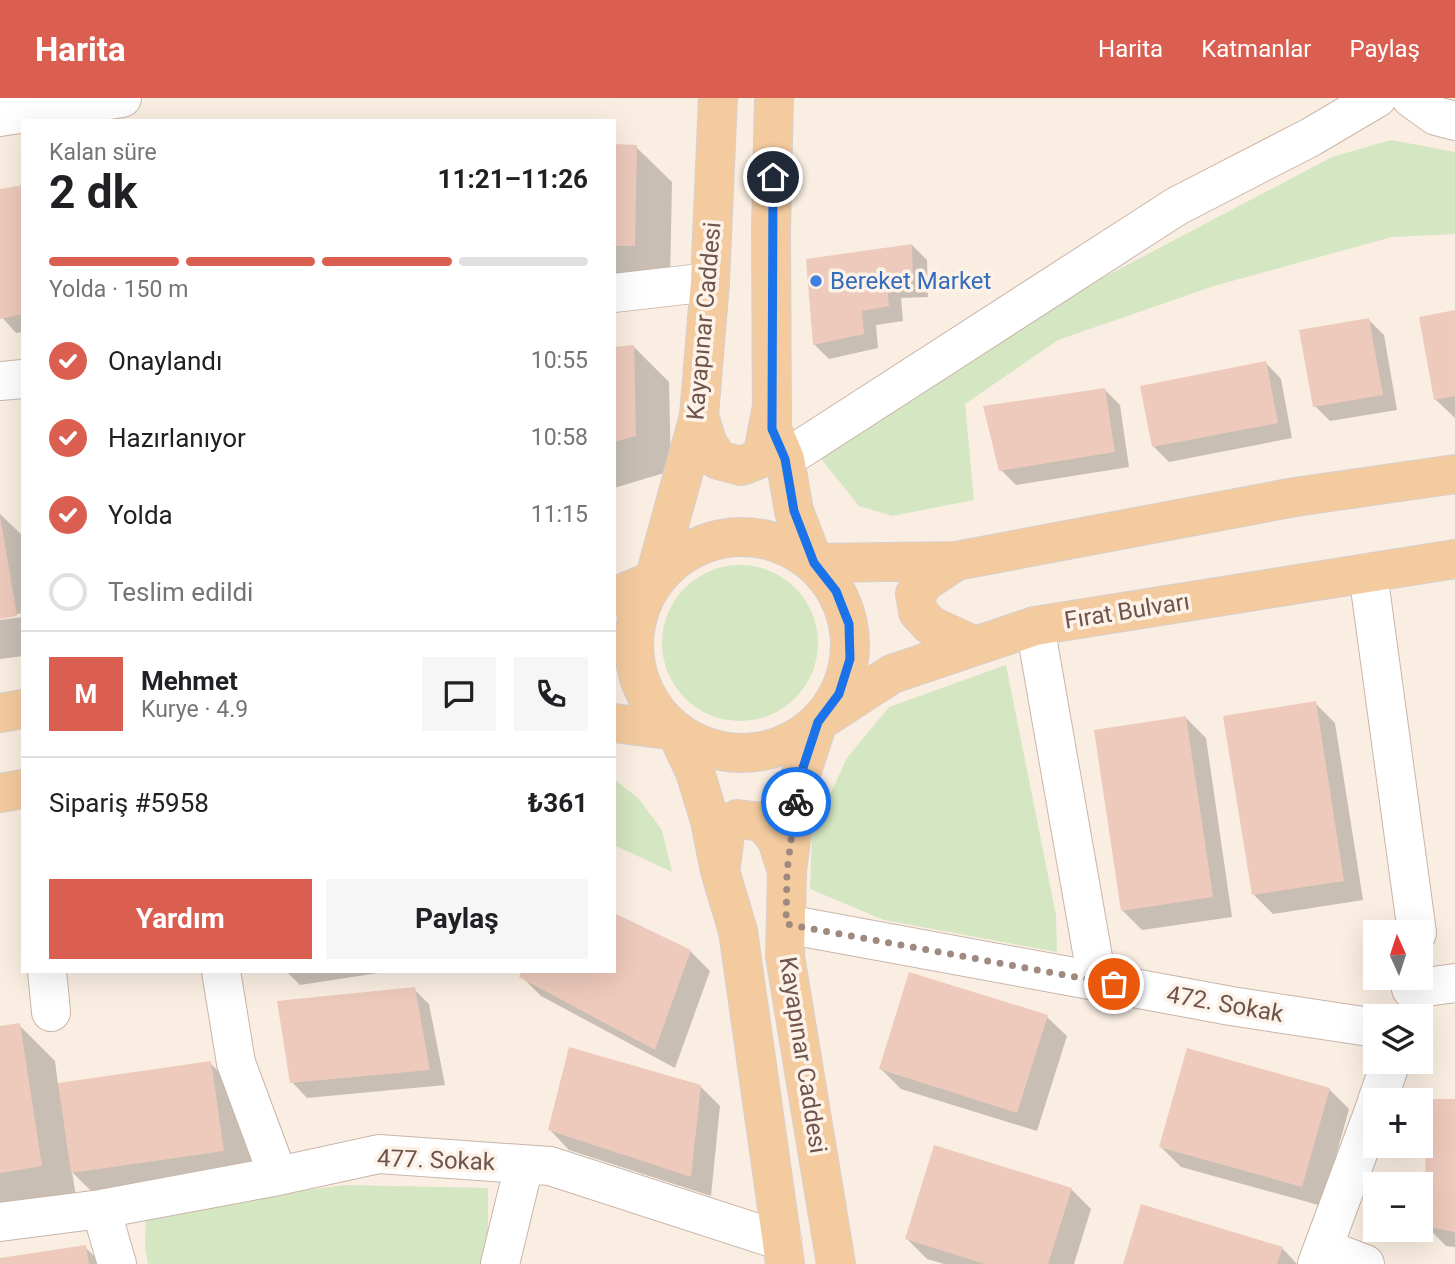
<!DOCTYPE html>
<html lang="tr">
<head>
<meta charset="utf-8">
<style>
  :root { --surface:#fff; --page:#f6f6f6; --text:#202124; --muted:#757577; --line:#e0e0e0; --accent:#db5f50 }
  body { margin:0; font-family:Roboto,sans-serif; background:var(--page); color:var(--text); height:100vh; display:flex; flex-direction:column; font-size:26px; white-space:nowrap }
  * { box-sizing:border-box; margin:0 }
  p { font-size:23px; color:var(--muted) }
  .icon { flex:none; width:38px; height:38px; fill:none; stroke:currentColor; stroke-width:2; stroke-linecap:round; stroke-linejoin:round }
  .map { position:relative; flex:1; overflow:hidden }
  .details { position:absolute; left:21px; top:21px; width:595px; height:854px; display:flex; flex-direction:column; background:var(--surface); border-radius:0px; box-shadow:0 7px 28px #0002 }
  .details>* { flex:none }
  .needle { width:46px; rotate:357deg }
  .controls { position:absolute; left:1363px; top:822px; display:grid; gap:14px }
  .controls a { display:grid; place-items:center; width:70px; height:70px; border-radius:0px; background:var(--surface); box-shadow:0 7px 28px #0002; font-size:35px }
  .pin { position:absolute; display:grid; place-items:center; width:60px; height:60px; color:#fff; margin:-30px; border:4px solid #fff; border-radius:50%; box-shadow:0 2px 7px #0007 }
  .courier { position:absolute; display:grid; place-items:center; width:70px; height:70px; margin:-35px; border:5px solid #1a73e8; border-radius:50%; background:#fff; color:#222; box-shadow:0 2px 9px #0007 }
  .overview em { font-style:normal; font-weight:700 }
  .overview div { display:flex; flex-direction:column-reverse }
  .overview { display:flex; align-items:center; justify-content:space-between; height:119px; padding:0 28px }
  h1 { font-size:46px; font-weight:700; line-height:52px }
  .bar { display:grid; grid-template-columns:repeat(4,1fr); gap:10px 7px; align-content:center; height:84px; padding:0 28px }
  .bar i { height:9px; border-radius:5px; background:var(--line) }
  .bar .on { background:var(--accent) }
  .bar p { grid-column:span 4 }
  .line { display:flex; align-items:center; gap:18px; padding:0 28px; border-top:2px solid var(--line) }
  .line div { flex:1 }
  .round { display:grid; place-items:center; flex:none; width:74px; height:74px; border-radius:0px; background:var(--page) }
  ol { padding:0 28px; list-style:none }
  li { display:flex; align-items:center; gap:21px; height:77px }
  li p { margin-inline-start:auto }
  li .icon { padding:7px; border-radius:50%; background:var(--accent); color:#fff; stroke-width:4 }
  li:last-child { color:var(--muted) }
  li i { width:38px; height:38px; border:4px solid var(--line); border-radius:50% }
  .cta { display:flex; gap:14px; margin-top:auto; padding:14px 28px }
  .cta a { flex:1; height:80px; border-radius:0px; background:var(--accent); color:#fff; font-size:28px; font-weight:700; line-height:80px; text-align:center }
  .cta a+a { background:var(--page); color:var(--text) }
  header { display:flex; align-items:center; gap:42px; box-sizing:border-box; height:98px; padding:0 35px; background:var(--accent); color:#fff }
  header strong { font-size:33px }
  nav { display:flex; gap:38px; margin-inline-start:auto; font-size:24px }
  .map>svg:first-child { display:block }
  .green { fill:#d5e6c2 }
  .shadow { fill:#0003 }
  .building { fill:#edcabc }
  .lines { fill:none; stroke-linecap:round; stroke-linejoin:round }
  .minor-casing { stroke:#c9b5aa; stroke-width:40 }
  .major-casing { stroke:#d7cfcd; stroke-width:40 }
  .minor { stroke:#fff; stroke-width:38 }
  .major { stroke:#f4cb9f; stroke-width:38 }
  .done { stroke:#a08a80; stroke-width:7; stroke-dasharray:0 12.6 }
  .route { stroke:#1a73e8; stroke-width:9 }
  .shop-dot { fill:#3f7fe0; stroke:#fdf2e8; stroke-width:2.5 }
  .labels { text-anchor:middle; stroke-width:7; stroke-linejoin:round; paint-order:stroke }
  .shop-label { font-size:24px; fill:#366cbe; stroke:#fdf2e8; text-anchor:start }
  .street-label { font-size:24px; fill:#6f544b; stroke:#fdf2e8 }
</style>
</head>
<body>
<header>
<strong>Harita</strong>
<nav><a>Harita</a><a>Katmanlar</a><a>Paylaş</a></nav>
</header>
<div class="map">
<svg width="1455" height="1166" viewBox="0 0 1455 1166">
  <rect width="100%" height="100%" fill="#faeee2"/>
  <!-- green -->
  <path class="green" d="M1391 42 1455 54V136L1392 139 1214 188 1058 242 965 306 974 402 892 418 859 408 818 357 1051 207 1332 59Z
    M662 545a78 78 0 1 1 156 0a78 78 0 1 1-156 0Z
    M1006 567 1056 817 1057 854 884 822 810 791 812 735 847 660 889 609Z
    M614 681 639 701 662 732 672 774 614 747Z
    M345 1087 488 1090V1142L481 1166H148L145 1150 146 1113Z"/>
  <!-- shadow -->
  <path class="shadow" d="M614 48 636 49 672 84 670 183 614 182Z
    M23 89V234L16 235 0 217V93Z
    M912 147 927 162 928 199 901 200 903 223 876 227 878 250 829 261 814 246Z
    M1455 214V320L1435 301Z
    M1369 222 1384 237 1397 312 1330 323 1315 308Z
    M633 248 669 284 671 373 614 390V251Z
    M1266 265 1281 281 1292 340 1169 364 1154 349Z
    M1105 292 1120 307 1129 369 1016 387 1001 372Z
    M0 416 23 438V515L0 519Z
    M23 519V558L0 561V522Z
    M1315 605 1335 625 1363 802 1273 816 1254 797Z
    M1186 620 1206 640 1232 819 1142 832 1122 812Z
    M690 853 710 873 675 970 541 898 521 878 614 873Z
    M286 873H392L300 887Z
    M414 891 429 906 445 987 307 1000 292 984Z
    M1047 919 1067 938 1037 1033 901 991 881 971Z
    M19 927 55 963 58 987 210 965 246 1001 258 1089 108 1110 72 1074 77 1104 0 1116V930Z
    M700 988 720 1008 711 1098 569 1052 550 1032Z
    M1329 991 1349 1011 1322 1108 1181 1069 1161 1049Z
    M1455 1003V1149L1446 1148 1426 1128Z
    M1071 1091 1091 1111 1074 1166H944L927 1161 907 1141Z
    M85 1149 102 1166H0V1162Z
    M1282 1150 1297 1166H1125Z"/>
  <!-- building -->
  <path class="building" d="M614 46 637 47 635 148H614Z
    M23 87V216L0 221V91Z
    M912 146 913 184 887 186 889 208 862 213 864 236 813 247 806 161Z
    M1455 212V298L1434 302 1419 219Z
    M1369 220 1383 297 1313 309 1299 232Z
    M634 247 636 338 614 344V249Z
    M1266 263 1278 325 1152 349 1140 288Z
    M1105 290 1115 354 999 373 983 308Z
    M0 417 17 518 0 521Z
    M1316 603 1344 783 1252 797 1223 618Z
    M1186 618 1213 799 1121 813 1094 632Z
    M614 815 691 852 655 952 519 879 522 873H614Z
    M909 874 1048 917 1017 1015 879 971Z
    M415 889 430 972 290 985 277 903Z
    M20 925 42 1068 0 1075V928Z
    M569 949 701 987 691 1079 548 1032Z
    M1187 950 1330 990 1302 1089 1159 1049Z
    M211 963 224 1053 71 1075 58 985Z
    M1427 1001H1455V1134L1424 1128Z
    M934 1047 1072 1090 1048 1166H985L905 1141Z
    M1141 1106 1283 1149 1277 1166H1123Z
    M86 1147 89 1166H0V1160Z"/>
  <g class="lines">
    <defs>
      <path id="minor" d="M1411 0 1436 18 1455 23
        M0 19 122 0
        M614 195 710 184
        M0 283 23 281
        M785 361 1177 108 1311 39 1377 0
        M1368 475 1417 835
        M1035 528 1097 882
        M786 826 1231 908 1376 930
        M47 873 51 914
        M221 873 236 965 278 1078
        M1411 891 1455 885
        M1377 1003 1391 964
        M101 1111 117 1166
        M0 1124 101 1111 278 1078 379 1056 550 1068 782 1143
        M1323 1150 1365 1166
        M500 1166 524 1067
        M1317 1166 1376 1007"/>
      <path id="major" d="M774 0 771 132 772 331 785 361 794 413 814 465 956 463 1295 399 1455 376
        M699 318 707 344 718 362 741 368 762 360 771 313
        M634 547a108 108 0 1 1 216 0a108 108 0 1 1-216 0Z
        M956 463 926 483 915 496 918 514 930 527 975 548
        M614 499 654 482 699 318 710 184 718 0
        M0 615 23 611
        M614 625 676 633 695 674 710 723 720 773 738 833 785 1166
        M0 695 23 691
        M721 768 726 728 737 721 763 724 777 742 787 773
        M836 1166 785 858 787 773 798 685 818 624 892 576 1035 528 1455 461"/>
    </defs>
    <!-- minor casing -->
    <use href="#minor" class="minor-casing"/>
    <!-- major casing -->
    <use href="#major" class="major-casing"/>
    <!-- minor -->
    <use href="#minor" class="minor"/>
    <!-- major -->
    <use href="#major" class="major"/>
  </g>
  <g class="lines">
    <!-- done -->
    <path class="done" d="M796 704 787 773 786 826 1114 886"/>
    <!-- route -->
    <path class="route" d="M773 79 772 331 785 361 794 413 814 465 836 493 849 526 850 561 839 596 818 624 798 685 796 704"/>
  </g>
  <!-- markers -->
  <circle class="shop-dot" cx="816" cy="183" r="7"/>
  <g class="labels">
    <!-- shop labels -->
    <g class="shop-label">
      <text x="830" y="191">Bereket Market</text>
    </g>
    <!-- street labels -->
    <g class="street-label">
      <text transform="translate(704 223) rotate(-85)" y="8">Kayapınar Caddesi</text>
      <text transform="translate(1127 513) rotate(-9)" y="8">Fırat Bulvarı</text>
      <text transform="translate(1225 906) rotate(10)" y="8">472. Sokak</text>
      <text transform="translate(803 957) rotate(81)" y="8">Kayapınar Caddesi</text>
      <text transform="translate(436 1062) rotate(2)" y="8">477. Sokak</text>
    </g>
  </g>
</svg>
<div class="controls">
<a><svg class="needle" viewBox="-14 -14 28 28"><path d="M0-13l5 13h-10z" fill="#e53935"/><path d="M0 13l5-13h-10z" fill="#757577"/></svg></a>
<a><svg class="icon" aria-label="layers" viewBox="0 0 24 24"><path d="M12 4l9 5-9 5-9-5zM3 14l9 5 9-5"/></svg></a>
<a>+</a>
<a>−</a>
</div>
<div class="pin" style="left:1114px;top:886px;background:#ea580c"><svg class="icon" aria-label="bag" viewBox="0 0 24 24"><path d="M5 8h14l-1 12H6zM9 8a3 3 0 0 1 6 0"/></svg></div>
<div class="pin" style="left:773px;top:79px;background:#1f2937"><svg class="icon" aria-label="home" viewBox="0 0 24 24"><path d="M3 11l9-7 9 7M6 9v11h12V9"/></svg></div>
<div class="courier" style="left:796px;top:704px"><svg class="icon" aria-label="bike" viewBox="0 0 24 24"><circle cx="6" cy="16" r="4"/><circle cx="18" cy="16" r="4"/><path d="M6 16l4-8h5l3 8M10 8l3 8H6M13 5h3"/></svg></div>
<section class="details">
<div class="overview"><div><h1>2 dk</h1><p>Kalan süre</p></div><em>11:21–11:26</em></div>
<div class="bar"><i class="on"></i><i class="on"></i><i class="on"></i><i></i><p>Yolda · 150 m</p></div>
<ol>
<li><svg class="icon" aria-label="check" viewBox="0 0 24 24"><path d="M5 12l5 5 9-10"/></svg>Onaylandı<p>10:55</p></li>
<li><svg class="icon" aria-label="check" viewBox="0 0 24 24"><path d="M5 12l5 5 9-10"/></svg>Hazırlanıyor<p>10:58</p></li>
<li><svg class="icon" aria-label="check" viewBox="0 0 24 24"><path d="M5 12l5 5 9-10"/></svg>Yolda<p>11:15</p></li>
<li><i></i>Teslim edildi</li>
</ol>
<div class="line" style="height:126px"><b class="round" style="background:var(--accent);color:#fff">M</b><div><b>Mehmet</b><p>Kurye · 4.9</p></div><a class="round"><svg class="icon" aria-label="chat" viewBox="0 0 24 24"><path d="M4 5h16v11H9l-5 4z"/></svg></a><a class="round"><svg class="icon" aria-label="phone" viewBox="0 0 24 24"><path d="M5 4h4l2 5-3 2q2 4 5 5l2-3 5 2v4C11 20 4 13 5 4z"/></svg></a></div>
<div class="line" style="height:91px"><div>Sipariş #5958</div><b>₺361</b></div>
<div class="cta"><a>Yardım</a><a>Paylaş</a></div>
</section>
</div>
</body>
</html>
